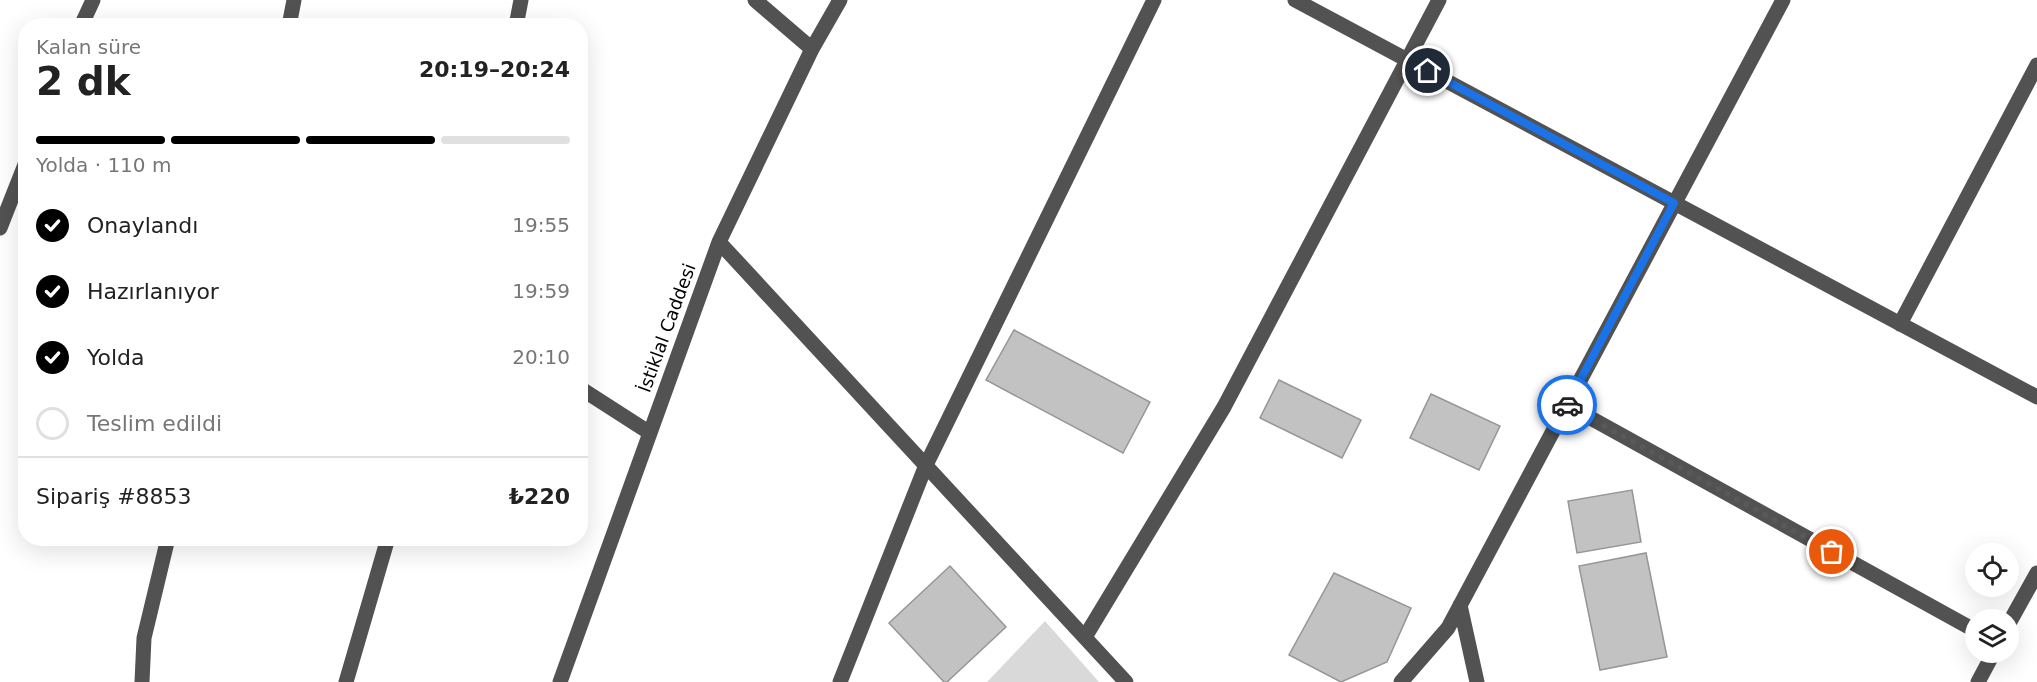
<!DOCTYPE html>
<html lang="tr">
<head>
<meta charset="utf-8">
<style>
  :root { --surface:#fff; --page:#f2f2f2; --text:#222; --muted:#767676; --line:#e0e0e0; --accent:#000 }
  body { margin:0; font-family:"DejaVu Sans",sans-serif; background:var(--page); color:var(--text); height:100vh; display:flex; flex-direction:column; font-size:22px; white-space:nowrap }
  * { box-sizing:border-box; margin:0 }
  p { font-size:20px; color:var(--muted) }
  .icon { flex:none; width:33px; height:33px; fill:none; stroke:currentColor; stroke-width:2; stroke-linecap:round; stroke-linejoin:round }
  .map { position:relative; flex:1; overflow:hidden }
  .sheet { position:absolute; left:18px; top:18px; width:570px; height:528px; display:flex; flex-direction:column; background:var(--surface); border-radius:24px; box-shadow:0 6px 24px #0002 }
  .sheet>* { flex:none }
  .fabs { position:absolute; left:1965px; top:543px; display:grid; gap:12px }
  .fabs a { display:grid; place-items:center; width:54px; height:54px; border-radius:50%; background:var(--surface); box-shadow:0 6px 24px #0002; font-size:30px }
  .pin { position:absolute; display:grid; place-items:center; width:51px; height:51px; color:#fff; margin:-26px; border:3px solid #fff; border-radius:50%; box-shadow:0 2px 6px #0007 }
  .courier { position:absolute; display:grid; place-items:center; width:60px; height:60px; margin:-30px; border:4px solid #1a73e8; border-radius:50%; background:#fff; color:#222; box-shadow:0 2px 8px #0007 }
  .summary em { font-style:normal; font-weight:600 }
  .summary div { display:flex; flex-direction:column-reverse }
  .summary { display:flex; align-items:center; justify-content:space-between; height:102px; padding:0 18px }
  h1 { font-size:39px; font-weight:600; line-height:45px }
  .bar { display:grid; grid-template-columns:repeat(4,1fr); gap:9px 6px; align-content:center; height:72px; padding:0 18px }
  .bar i { height:8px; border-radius:4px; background:var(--line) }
  .bar .selected { background:var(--accent) }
  .bar p { grid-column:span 4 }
  .line { display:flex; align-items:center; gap:15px; padding:0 18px; border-top:2px solid var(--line) }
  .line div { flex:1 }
  ol { padding:0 18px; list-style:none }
  li { display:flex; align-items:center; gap:18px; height:66px }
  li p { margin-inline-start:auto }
  li .icon { padding:6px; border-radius:50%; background:var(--accent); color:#fff; stroke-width:4 }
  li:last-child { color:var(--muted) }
  li i { width:33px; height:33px; border:3px solid var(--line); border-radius:50% }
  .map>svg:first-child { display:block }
  .green { fill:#d9d9d9 }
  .building { fill:#c2c2c2; stroke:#969696; stroke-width:1.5 }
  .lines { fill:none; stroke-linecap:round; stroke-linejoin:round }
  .minor { stroke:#525252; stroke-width:15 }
  .done { stroke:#595959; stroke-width:6; stroke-dasharray:0 10.8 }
  .route { stroke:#1a73e8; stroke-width:8 }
  .labels { text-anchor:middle; stroke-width:5; stroke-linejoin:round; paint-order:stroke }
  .street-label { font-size:18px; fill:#000; stroke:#fff }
</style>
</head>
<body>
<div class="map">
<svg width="2037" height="682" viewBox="0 0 2037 682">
  <rect width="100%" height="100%" fill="#fff"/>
  <!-- green -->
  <path class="green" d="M1045 621 1099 682H987Z"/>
  <!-- building -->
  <path class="building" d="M1014 330 1150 402 1123 453 986 380Z
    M1279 380 1361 420 1342 458 1260 418Z
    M1431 394 1500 426 1479 470 1410 438Z
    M1632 490 1641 542 1577 553 1568 501Z
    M1646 553 1667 657 1600 670 1579 566Z
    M950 566 1006 627 947 682H944L889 623Z
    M1334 573 1411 608 1387 662 1341 682 1289 655Z"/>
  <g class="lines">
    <!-- minor -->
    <path class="minor" d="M755 0 812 49
      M1295 0 2037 397
      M81 26 93 0
      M289 26 294 0
      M516 26 521 0
      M0 228 26 162
      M719 242 1126 682
      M1900 324 2037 65
      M580 388 650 433
      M1567 405 1976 631
      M1460 605 1477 682
      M2008 625 2037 573
      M1085 637 1224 407 1439 0
      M142 682 144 638 168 538
      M346 682 388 538
      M560 682 719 242 812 49 840 0
      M840 682 926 465 1154 0
      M1401 682 1448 628 1783 0
      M1978 682 1994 652"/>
  </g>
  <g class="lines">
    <!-- done -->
    <path class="done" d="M1567 405 1832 552"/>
    <!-- route -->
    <path class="route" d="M1428 71 1674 203 1567 405"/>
  </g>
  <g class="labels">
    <!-- street labels -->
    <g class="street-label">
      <text transform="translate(667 328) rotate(-70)" y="6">İstiklal Caddesi</text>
    </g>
  </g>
</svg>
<div class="fabs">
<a><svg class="icon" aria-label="locate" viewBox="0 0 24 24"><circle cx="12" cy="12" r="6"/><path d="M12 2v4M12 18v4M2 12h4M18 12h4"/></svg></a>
<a><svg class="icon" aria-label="layers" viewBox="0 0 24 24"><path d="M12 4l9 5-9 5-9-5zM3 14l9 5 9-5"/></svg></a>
</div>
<div class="pin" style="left:1832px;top:552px;background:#ea580c"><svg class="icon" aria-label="bag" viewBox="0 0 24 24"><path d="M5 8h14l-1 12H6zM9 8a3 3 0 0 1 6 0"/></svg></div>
<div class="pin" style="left:1428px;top:71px;background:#1f2937"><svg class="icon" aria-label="home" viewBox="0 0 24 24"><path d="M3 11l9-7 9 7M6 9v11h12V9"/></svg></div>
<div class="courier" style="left:1567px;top:405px"><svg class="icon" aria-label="car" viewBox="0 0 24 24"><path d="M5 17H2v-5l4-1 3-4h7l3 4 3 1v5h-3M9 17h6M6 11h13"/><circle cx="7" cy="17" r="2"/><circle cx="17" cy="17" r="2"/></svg></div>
<section class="sheet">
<div class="summary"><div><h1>2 dk</h1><p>Kalan süre</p></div><em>20:19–20:24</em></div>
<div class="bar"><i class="selected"></i><i class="selected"></i><i class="selected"></i><i></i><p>Yolda · 110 m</p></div>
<ol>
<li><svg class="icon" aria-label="check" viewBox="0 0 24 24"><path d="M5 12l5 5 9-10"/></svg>Onaylandı<p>19:55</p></li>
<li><svg class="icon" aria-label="check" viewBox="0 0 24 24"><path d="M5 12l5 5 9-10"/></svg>Hazırlanıyor<p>19:59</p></li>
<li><svg class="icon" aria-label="check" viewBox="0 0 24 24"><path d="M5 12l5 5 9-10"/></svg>Yolda<p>20:10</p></li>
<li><i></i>Teslim edildi</li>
</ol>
<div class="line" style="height:78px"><div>Sipariş #8853</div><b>₺220</b></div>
</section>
</div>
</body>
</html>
